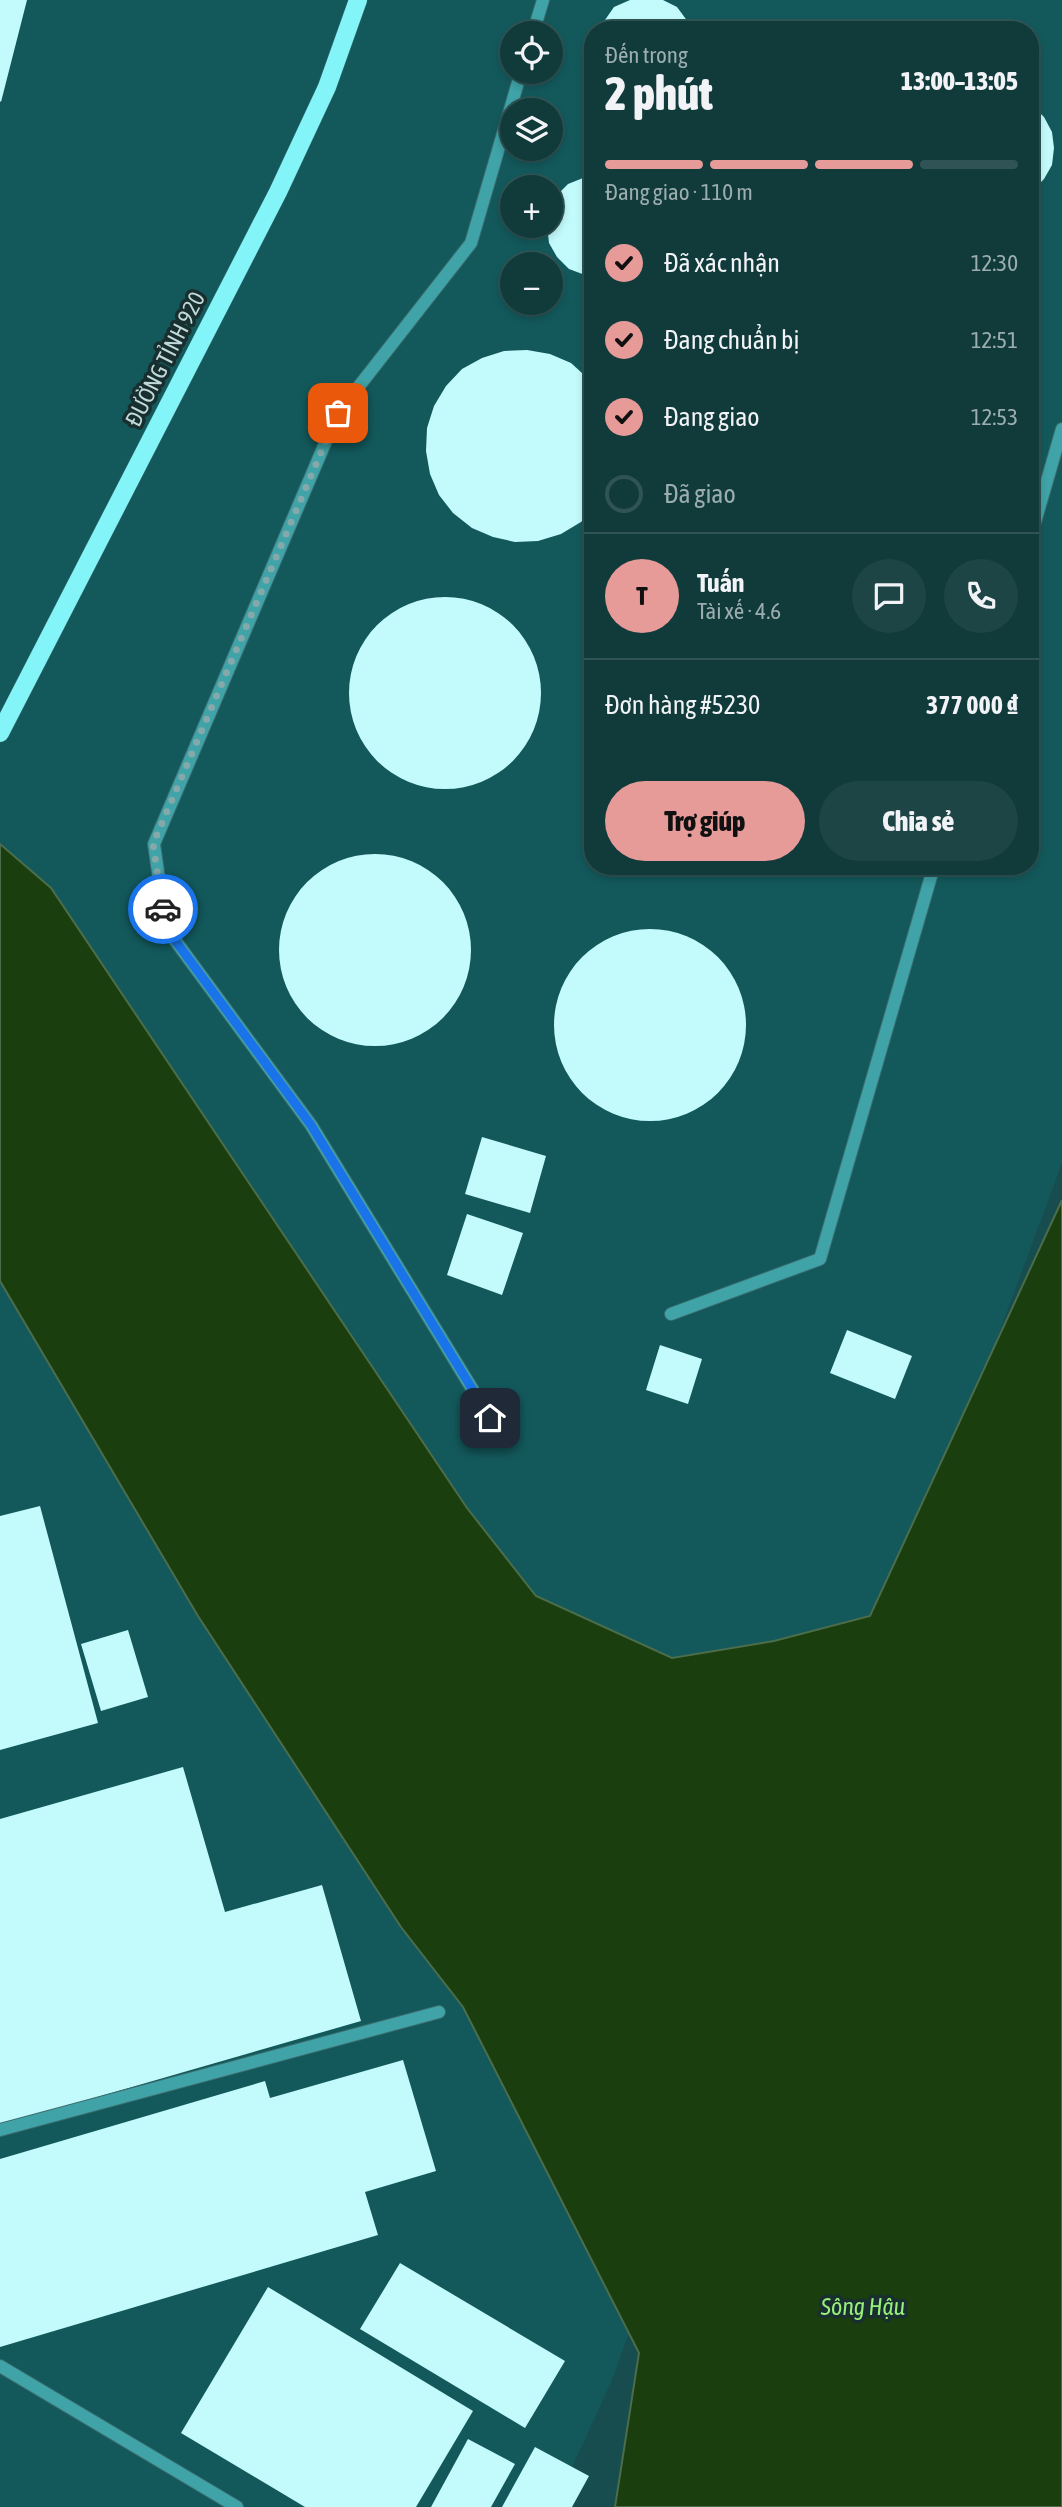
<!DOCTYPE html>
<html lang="vi">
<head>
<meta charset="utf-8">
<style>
  :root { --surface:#113a3b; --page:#1e4546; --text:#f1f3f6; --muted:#9cadaf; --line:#305455; --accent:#e69b98 }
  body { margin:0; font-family:"Asap Condensed",sans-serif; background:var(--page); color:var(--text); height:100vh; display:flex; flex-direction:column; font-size:26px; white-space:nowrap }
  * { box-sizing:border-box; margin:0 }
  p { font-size:23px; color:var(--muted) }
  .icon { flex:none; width:38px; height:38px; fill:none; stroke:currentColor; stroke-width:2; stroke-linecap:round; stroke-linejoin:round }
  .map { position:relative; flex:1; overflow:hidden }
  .sheet { position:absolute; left:584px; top:21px; width:455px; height:854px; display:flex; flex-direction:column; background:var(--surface); border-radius:28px; box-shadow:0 4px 10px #0003,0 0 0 2px var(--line) }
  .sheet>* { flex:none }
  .tools { position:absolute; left:500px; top:21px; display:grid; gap:14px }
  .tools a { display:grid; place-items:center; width:63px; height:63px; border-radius:50%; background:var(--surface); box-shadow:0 4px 10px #0003,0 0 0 2px var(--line); font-size:35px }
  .pin { position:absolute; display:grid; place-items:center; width:60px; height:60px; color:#fff; margin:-30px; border-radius:14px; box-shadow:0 4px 10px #0006 }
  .courier { position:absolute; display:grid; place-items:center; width:70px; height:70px; margin:-35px; border:5px solid #1a73e8; border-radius:50%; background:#fff; color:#222; box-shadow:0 2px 9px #0007 }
  .summary em { font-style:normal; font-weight:800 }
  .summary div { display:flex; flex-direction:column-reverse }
  .summary { display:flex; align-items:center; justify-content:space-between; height:119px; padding:0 21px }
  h1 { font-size:46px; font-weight:800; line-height:52px }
  .bar { display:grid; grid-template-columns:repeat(4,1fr); gap:10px 7px; align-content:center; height:84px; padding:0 21px }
  .bar i { height:9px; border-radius:5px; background:var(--line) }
  .bar .on { background:var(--accent) }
  .bar p { grid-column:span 4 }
  .line { display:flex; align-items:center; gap:18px; padding:0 21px; border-top:2px solid var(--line) }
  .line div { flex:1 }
  .round { display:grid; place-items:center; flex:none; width:74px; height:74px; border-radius:37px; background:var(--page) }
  ol { padding:0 21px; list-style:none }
  li { display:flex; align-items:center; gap:21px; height:77px }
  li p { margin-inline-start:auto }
  li .icon { padding:7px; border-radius:50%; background:var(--accent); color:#111; stroke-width:4 }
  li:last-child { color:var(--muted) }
  li i { width:38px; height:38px; border:4px solid var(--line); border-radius:50% }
  .action { display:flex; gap:14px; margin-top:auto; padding:14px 21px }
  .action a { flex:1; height:80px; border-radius:42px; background:var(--accent); color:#111; font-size:28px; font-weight:800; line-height:80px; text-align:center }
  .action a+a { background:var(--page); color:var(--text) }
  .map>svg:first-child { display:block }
  .built { fill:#13595c; fill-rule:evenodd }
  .water { fill:#1a3e0d; stroke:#4c6d4b; stroke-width:2 }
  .building { fill:#c3fafc }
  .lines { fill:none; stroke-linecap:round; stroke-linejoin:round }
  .minor-casing { stroke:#3c6c6e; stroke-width:14 }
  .major-casing { stroke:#3c6c6e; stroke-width:19 }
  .minor { stroke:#3fa3a7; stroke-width:12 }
  .major { stroke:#83f5f9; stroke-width:18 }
  .done { stroke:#85a9aa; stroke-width:7; stroke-dasharray:0 12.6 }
  .route { stroke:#1a73e8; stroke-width:9 }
  .labels { text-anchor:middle; stroke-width:7; stroke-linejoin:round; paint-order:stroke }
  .street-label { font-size:23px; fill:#c0dadb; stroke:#192f2f }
  .water-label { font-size:24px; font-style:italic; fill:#97ef7b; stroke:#192f2f }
</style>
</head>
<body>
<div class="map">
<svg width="1062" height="2507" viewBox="0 0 1062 2507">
  <rect width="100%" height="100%" fill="#174d4f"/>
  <!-- built -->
  <path class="built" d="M0 0H1062V1163L611 2382 554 2507H0ZM593 30H1031V866H593ZM513 33H551V72H513ZM513 110H551V149H513ZM513 187H551V226H513ZM513 264H551V303H513Z"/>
  <!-- water -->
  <path class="water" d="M0 844 51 888 467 1508 536 1596 672 1658 774 1641 870 1616 1062 1200V2507H615L639 2353 463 2007 401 1927 198 1616 0 1281Z"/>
  <!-- building -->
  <path class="building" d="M0 0H27L1 102 0 101Z
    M630 0H663L677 7 694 30H598L614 7Z
    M1031 104 1044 117 1052 132 1054 148 1052 165 1044 179 1031 192Z
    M593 174V278L569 269 557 257 549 243 547 226H551V207L557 195 568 184Z
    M527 350 550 354 571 363 593 383V509L581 522 561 534 538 541 515 542 493 537 472 528 453 513 439 495 430 474 426 451 427 428 434 406 446 386 462 369 482 358 504 351Z
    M349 693a96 96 0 1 1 192 0a96 96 0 1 1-192 0Z
    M279 950a96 96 0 1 1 192 0a96 96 0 1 1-192 0Z
    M554 1025a96 96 0 1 1 192 0a96 96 0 1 1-192 0Z
    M482 1137 546 1156 530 1213 465 1194Z
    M467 1214 523 1233 502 1295 447 1275Z
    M847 1330 912 1356 895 1399 830 1373Z
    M660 1345 702 1359 688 1404 646 1390Z
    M40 1506 98 1723 0 1750V1516Z
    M128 1630 148 1697 101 1711 81 1644Z
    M183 1767 225 1912 322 1885 361 2021 0 2125V1819Z
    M403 2060 436 2171 365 2192 378 2235 0 2347V2159L265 2081 270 2098Z
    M400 2263 565 2361 525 2428 360 2329Z
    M268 2287 473 2411 416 2507H305L181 2433Z
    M468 2439 515 2464 491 2507H431Z
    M535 2447 589 2476 572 2507H502Z"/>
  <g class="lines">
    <defs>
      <path id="minor" d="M533 33 543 0
        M1031 536 1062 429
        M671 1314 820 1259 934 866
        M490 1418 311 1125 166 928 154 844 338 413 471 243 521 72
        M0 2130 439 2012
        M0 2366 237 2507"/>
      <path id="major" d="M0 733 278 192 327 87 358 0"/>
    </defs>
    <!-- minor casing -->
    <use href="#minor" class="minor-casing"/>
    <!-- major casing -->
    <use href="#major" class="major-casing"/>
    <!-- minor -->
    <use href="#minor" class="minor"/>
    <!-- major -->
    <use href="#major" class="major"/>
  </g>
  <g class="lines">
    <!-- done -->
    <path class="done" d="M163 909 153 844 338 413"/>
    <!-- route -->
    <path class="route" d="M163 909 166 928 311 1125 490 1418"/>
  </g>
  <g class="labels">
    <!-- street labels -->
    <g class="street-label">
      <text transform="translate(165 359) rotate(-63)" y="8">ĐƯỜNG TỈNH 920</text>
    </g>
    <!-- water labels -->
    <g class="water-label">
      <text x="863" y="2315">Sông Hậu</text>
    </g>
  </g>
</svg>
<div class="tools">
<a><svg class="icon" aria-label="locate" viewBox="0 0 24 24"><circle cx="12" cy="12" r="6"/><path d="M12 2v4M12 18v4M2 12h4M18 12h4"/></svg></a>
<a><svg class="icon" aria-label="layers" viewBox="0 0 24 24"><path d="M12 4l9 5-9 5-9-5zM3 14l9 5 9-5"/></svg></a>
<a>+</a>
<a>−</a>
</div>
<div class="pin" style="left:338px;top:413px;background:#ea580c"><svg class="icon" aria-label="bag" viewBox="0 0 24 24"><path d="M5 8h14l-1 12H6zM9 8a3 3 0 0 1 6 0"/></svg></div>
<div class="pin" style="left:490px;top:1418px;background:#1f2937"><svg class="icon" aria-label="home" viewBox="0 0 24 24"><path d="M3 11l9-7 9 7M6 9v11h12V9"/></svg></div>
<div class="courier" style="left:163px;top:909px"><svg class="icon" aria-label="car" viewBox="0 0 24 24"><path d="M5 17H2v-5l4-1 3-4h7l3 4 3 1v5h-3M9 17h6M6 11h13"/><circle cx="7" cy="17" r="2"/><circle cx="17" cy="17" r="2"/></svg></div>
<section class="sheet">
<div class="summary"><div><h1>2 phút</h1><p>Đến trong</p></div><em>13:00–13:05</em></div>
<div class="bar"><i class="on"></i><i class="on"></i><i class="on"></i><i></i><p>Đang giao · 110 m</p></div>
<ol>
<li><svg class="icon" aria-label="check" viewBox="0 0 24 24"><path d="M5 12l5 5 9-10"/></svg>Đã xác nhận<p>12:30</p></li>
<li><svg class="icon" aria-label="check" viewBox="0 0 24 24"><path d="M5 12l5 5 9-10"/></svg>Đang chuẩn bị<p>12:51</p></li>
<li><svg class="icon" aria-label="check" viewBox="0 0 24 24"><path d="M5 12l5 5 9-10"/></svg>Đang giao<p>12:53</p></li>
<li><i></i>Đã giao</li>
</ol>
<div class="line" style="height:126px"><b class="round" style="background:var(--accent);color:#111">T</b><div><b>Tuấn</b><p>Tài xế · 4.6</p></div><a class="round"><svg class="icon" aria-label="chat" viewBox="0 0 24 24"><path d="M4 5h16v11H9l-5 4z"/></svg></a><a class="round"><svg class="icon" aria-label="phone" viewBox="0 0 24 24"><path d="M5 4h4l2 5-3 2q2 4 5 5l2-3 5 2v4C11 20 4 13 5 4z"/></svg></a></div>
<div class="line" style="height:91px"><div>Đơn hàng #5230</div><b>377 000 ₫</b></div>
<div class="action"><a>Trợ giúp</a><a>Chia sẻ</a></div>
</section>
</div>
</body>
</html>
